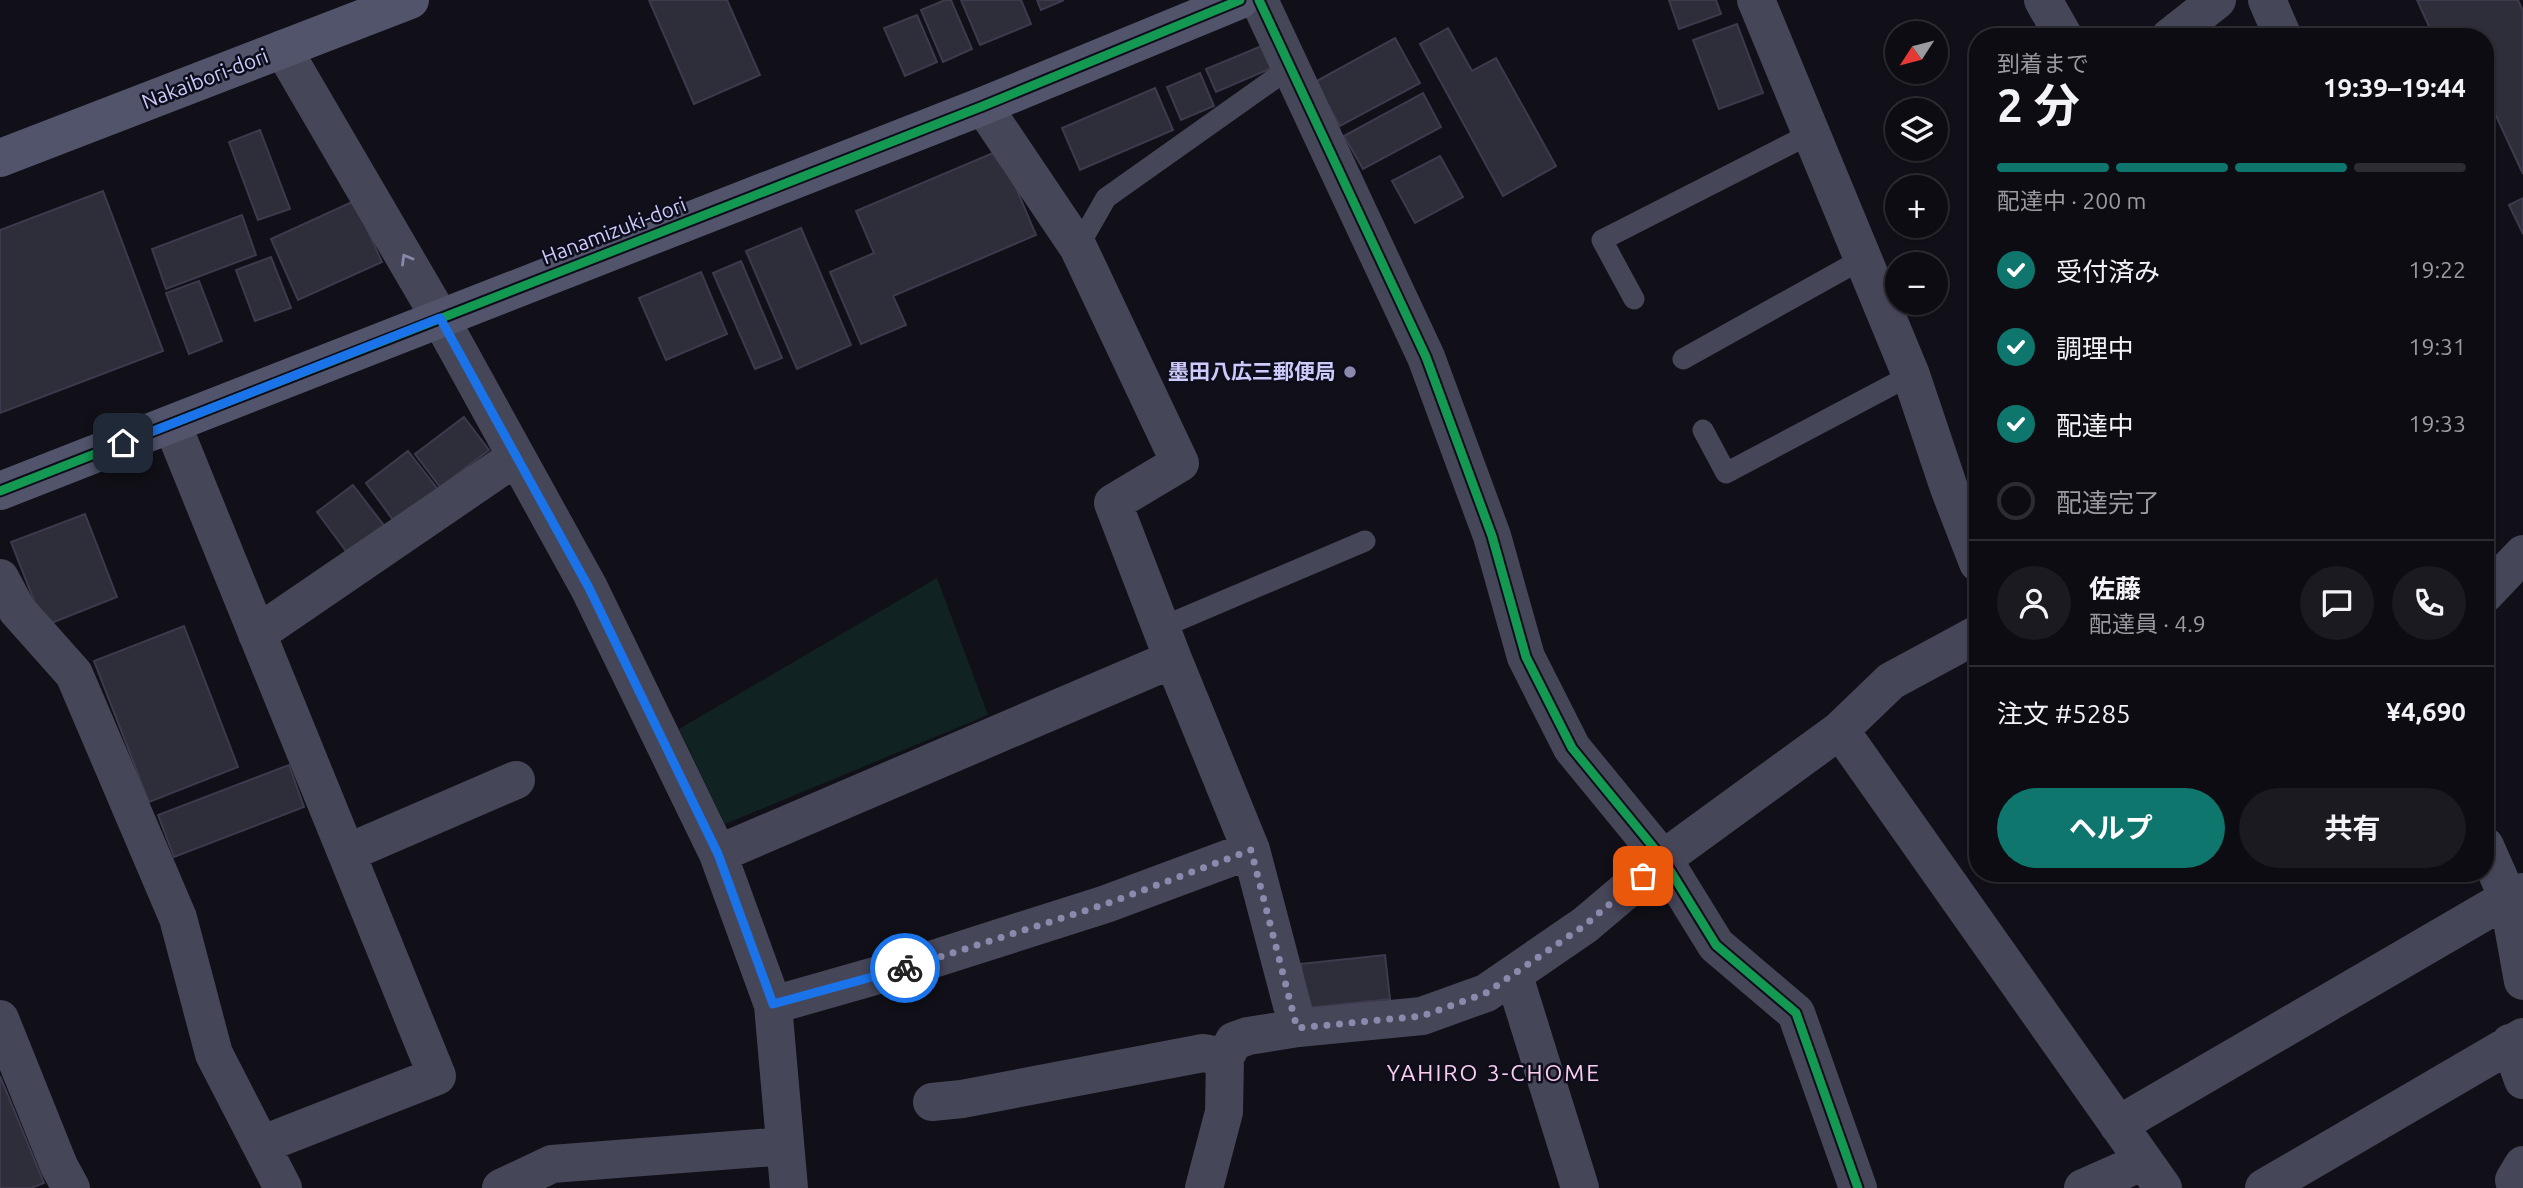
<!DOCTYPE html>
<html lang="ja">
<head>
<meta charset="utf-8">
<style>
  :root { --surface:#0d0c12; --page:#1b1a20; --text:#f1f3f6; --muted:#9a9b9f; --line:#2d2c32; --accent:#0f766e }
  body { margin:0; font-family:Ubuntu,"Noto Sans JP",sans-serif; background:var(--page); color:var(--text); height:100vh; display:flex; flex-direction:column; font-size:26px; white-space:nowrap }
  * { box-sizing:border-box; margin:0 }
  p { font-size:23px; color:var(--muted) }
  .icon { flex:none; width:38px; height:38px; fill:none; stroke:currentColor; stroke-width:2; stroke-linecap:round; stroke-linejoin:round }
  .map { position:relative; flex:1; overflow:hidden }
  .drawer { position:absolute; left:1969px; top:28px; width:525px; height:854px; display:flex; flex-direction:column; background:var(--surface); border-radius:28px; box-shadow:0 2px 5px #0004,0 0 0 2px var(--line) }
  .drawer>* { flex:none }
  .needle { width:46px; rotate:234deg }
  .fabs { position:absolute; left:1885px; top:21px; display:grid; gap:14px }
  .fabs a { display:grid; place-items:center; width:63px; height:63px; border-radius:50%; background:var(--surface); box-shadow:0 2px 5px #0004,0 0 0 2px var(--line); font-size:35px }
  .pin { position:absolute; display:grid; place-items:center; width:60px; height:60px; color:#fff; margin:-30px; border-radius:14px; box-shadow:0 4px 10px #0006 }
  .courier { position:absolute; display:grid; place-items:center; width:70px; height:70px; margin:-35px; border:5px solid #1a73e8; border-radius:50%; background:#fff; color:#222; box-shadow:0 2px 9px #0007 }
  .headline em { font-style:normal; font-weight:700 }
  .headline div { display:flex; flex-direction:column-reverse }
  .headline { display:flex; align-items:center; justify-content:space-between; height:119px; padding:0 28px }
  h1 { font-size:46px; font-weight:700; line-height:52px }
  .bar { display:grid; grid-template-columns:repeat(4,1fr); gap:10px 7px; align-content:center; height:84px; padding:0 28px }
  .bar i { height:9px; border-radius:5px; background:var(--line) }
  .bar .current { background:var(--accent) }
  .bar p { grid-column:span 4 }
  .line { display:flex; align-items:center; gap:18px; padding:0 28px; border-top:2px solid var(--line) }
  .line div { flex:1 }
  .round { display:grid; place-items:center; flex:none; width:74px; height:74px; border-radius:37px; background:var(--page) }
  ol { padding:0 28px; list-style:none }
  li { display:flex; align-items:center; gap:21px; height:77px }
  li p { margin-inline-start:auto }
  li .icon { padding:7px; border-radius:50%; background:var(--accent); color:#fff; stroke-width:4 }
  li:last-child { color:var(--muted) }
  li i { width:38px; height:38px; border:4px solid var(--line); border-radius:50% }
  .primary-button { display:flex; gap:14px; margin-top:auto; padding:14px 28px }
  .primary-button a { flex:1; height:80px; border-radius:42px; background:var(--accent); color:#fff; font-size:28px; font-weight:700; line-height:80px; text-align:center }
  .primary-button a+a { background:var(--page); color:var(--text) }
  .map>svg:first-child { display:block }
  .green { fill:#102222 }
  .building { fill:#2e2e3a; stroke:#3c3a4c; stroke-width:2 }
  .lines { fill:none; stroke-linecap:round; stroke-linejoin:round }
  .lane { stroke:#464659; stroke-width:21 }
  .street { stroke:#464659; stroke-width:38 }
  .secondary { stroke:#52546c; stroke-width:38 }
  .cycleway-casing { stroke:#0e0d1c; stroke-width:13 }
  .cycleway { stroke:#139951; stroke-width:9 }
  .oneway { stroke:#8988aa }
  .done { stroke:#8b8aac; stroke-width:7; stroke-dasharray:0 12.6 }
  .route { stroke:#1a73e8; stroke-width:9 }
  .poi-dot { fill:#8b8aac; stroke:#0e0d1c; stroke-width:2.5 }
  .labels { text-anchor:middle; stroke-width:5; stroke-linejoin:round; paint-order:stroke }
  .street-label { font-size:21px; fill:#cccbfb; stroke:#0e0d1c }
  .poi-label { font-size:21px; font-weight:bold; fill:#cccbfb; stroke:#0e0d1c; text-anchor:end }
  .neighbourhood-label { font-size:23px; letter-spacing:2px; fill:#fbcdef; stroke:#0e0d1c }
</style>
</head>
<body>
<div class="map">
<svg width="2523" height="1188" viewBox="0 0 2523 1188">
  <rect width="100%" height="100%" fill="#111018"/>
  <!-- green -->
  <path class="green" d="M937 578 988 715 725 824 679 729Z"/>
  <!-- building -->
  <path class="building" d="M649 0H727L760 75 694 104Z
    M945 0H951L972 49 943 62 921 10Z
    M961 0H1021L1031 24 980 45Z
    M1037 0H1064L1041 10Z
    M1669 0H1716L1721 14 1679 29Z
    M2417 0H2518L2523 11V174L2485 92V37H2434Z
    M917 15 937 62 905 76 884 28Z
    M1737 24 1763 93 1719 109 1693 40Z
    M1448 28 1472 71 1496 58 1556 166 1503 196 1420 44Z
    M1395 38 1420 83 1340 126 1315 82Z
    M1264 45 1274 67 1216 92 1206 69Z
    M1200 73 1214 106 1181 120 1167 87Z
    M1155 88 1173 130 1080 170 1062 128Z
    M1423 93 1441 127 1363 169 1344 136Z
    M260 130 290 209 258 220 229 142Z
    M1000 150 1036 235 893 296 906 325 861 344 830 272 874 253 856 211Z
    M1440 156 1463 197 1415 223 1392 181Z
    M103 191 163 351 0 413V230Z
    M2523 198V234L2509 205Z
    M354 201 382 262 298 300 271 239Z
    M242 215 256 255 166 289 152 249Z
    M801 228 851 345 797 369 746 251Z
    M271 257 291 308 255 321 236 270Z
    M741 261 782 358 755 369 713 273Z
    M701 272 727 334 666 360 639 298Z
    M199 281 222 341 189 354 166 293Z
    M464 417 489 450 440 487 415 454Z
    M408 451 440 492 396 524 366 483Z
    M353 485 386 528 349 555 317 512Z
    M85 514 117 597 44 626 11 542Z
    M184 626 238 767 149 802 94 661Z
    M289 765 304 807 174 857 158 815Z
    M1385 955 1390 999 1306 1008 1301 964Z
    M0 1076 44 1183 31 1188H0Z"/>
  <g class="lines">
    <!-- lane -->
    <path class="lane" d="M1078 247 1106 198 1291 67
      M1634 299 1602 240 1812 133
      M1683 359 1864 258
      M1703 430 1726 473 1911 375
      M1160 628 1365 541"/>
    <!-- street -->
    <path class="street" d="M1259 0 1426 357 1492 536 1526 657 1572 748 1663 859 1716 945 1796 1013 1858 1188
      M1756 0 1911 375 1949 488 1978 563
      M2043 0 2064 37
      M2267 0 2283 37
      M2170 37 2217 0
      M283 49 440 318 589 588 718 854 773 1005 789 1188
      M983 106 1078 247 1180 463 1113 503 1173 659 1251 850 1298 1028
      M172 424 437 1076 261 1145
      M0 578 17 610 74 674 178 918 214 1054 283 1188
      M2485 594 2523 554
      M257 634 516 457
      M1840 730 2163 1188
      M2485 846 2508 898 2523 981
      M347 853 516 780
      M718 854 1173 659
      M1514 976 1580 1188
      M773 1005 924 962 1106 904 1251 850
      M0 1019 59 1166 71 1188
      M2510 1043 2523 1080
      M932 1102 962 1099 1203 1053 1225 1057
      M2118 1125 2508 898 2523 892
      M501 1188 552 1164 785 1146
      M1204 1188 1224 1112 1225 1057 1234 1041 1248 1036 1298 1028 1422 1016 1486 993 1585 925 1663 859 1840 730 1891 681 1978 634
      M2083 1188 2144 1161
      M2264 1188 2523 1037
      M2516 1188 2514 1180 2523 1165"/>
    <!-- secondary -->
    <path class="secondary" d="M0 158 410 0
      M0 491 983 106 1240 0"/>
    <defs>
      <path id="cycleway" d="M1259 0 1426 357 1492 536 1526 657 1572 748 1663 859 1716 945 1796 1013 1858 1188
        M0 491 983 106 1240 0"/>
    </defs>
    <!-- cycleway casing -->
    <use href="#cycleway" class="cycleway-casing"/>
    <!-- cycleway -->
    <use href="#cycleway" class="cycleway"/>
  </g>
  <!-- one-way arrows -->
  <defs><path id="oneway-chevron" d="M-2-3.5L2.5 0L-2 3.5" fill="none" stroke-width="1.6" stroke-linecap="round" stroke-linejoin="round" transform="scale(1.75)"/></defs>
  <use class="oneway" href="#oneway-chevron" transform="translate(406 259) rotate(-120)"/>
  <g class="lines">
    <!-- done -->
    <path class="done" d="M905 968 1106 904 1251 850 1297 1028 1422 1016 1486 993 1585 925 1643 876"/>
    <!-- route -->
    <path class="route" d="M123 443 440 318 589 588 718 854 773 1004 905 968"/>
  </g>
  <!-- markers -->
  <circle class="poi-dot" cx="1350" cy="372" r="7"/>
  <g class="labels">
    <!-- street labels -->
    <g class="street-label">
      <text transform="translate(205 79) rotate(-21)" y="7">Nakaibori-dori</text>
      <text transform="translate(614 231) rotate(-21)" y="7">Hanamizuki-dori</text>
    </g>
    <!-- poi labels -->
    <g class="poi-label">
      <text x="1336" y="379">墨田八広三郵便局</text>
    </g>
    <!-- neighbourhood labels -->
    <g class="neighbourhood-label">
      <text x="1494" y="1081">YAHIRO 3-CHOME</text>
    </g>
  </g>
</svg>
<div class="fabs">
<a><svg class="needle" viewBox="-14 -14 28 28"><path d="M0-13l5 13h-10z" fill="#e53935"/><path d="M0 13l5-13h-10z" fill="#9a9b9f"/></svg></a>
<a><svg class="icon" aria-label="layers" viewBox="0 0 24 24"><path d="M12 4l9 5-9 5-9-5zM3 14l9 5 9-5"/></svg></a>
<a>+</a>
<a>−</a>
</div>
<div class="pin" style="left:1643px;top:876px;background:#ea580c"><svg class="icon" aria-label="bag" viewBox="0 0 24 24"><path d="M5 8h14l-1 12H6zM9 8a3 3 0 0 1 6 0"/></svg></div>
<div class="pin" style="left:123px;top:443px;background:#1f2937"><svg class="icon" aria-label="home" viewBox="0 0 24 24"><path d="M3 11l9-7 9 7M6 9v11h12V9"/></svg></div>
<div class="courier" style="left:905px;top:968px"><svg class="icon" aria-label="bike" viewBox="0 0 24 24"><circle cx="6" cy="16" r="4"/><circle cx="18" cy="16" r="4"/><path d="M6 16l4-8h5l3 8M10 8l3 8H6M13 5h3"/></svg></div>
<section class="drawer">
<div class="headline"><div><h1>2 分</h1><p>到着まで</p></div><em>19:39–19:44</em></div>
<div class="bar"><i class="current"></i><i class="current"></i><i class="current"></i><i></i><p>配達中 · 200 m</p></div>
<ol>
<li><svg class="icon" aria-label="check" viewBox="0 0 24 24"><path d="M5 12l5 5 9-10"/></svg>受付済み<p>19:22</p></li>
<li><svg class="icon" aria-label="check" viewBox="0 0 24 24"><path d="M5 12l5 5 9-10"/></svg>調理中<p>19:31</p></li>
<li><svg class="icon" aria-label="check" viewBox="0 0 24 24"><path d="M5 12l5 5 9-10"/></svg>配達中<p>19:33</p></li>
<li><i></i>配達完了</li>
</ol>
<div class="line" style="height:126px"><a class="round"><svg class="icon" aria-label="person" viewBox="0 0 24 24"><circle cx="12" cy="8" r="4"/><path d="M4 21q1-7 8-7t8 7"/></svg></a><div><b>佐藤</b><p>配達員 · 4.9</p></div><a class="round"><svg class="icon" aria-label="chat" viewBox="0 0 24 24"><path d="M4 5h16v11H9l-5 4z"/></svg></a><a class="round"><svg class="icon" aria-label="phone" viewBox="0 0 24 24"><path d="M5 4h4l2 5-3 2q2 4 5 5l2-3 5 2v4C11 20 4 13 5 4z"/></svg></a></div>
<div class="line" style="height:91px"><div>注文 #5285</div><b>¥4,690</b></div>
<div class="primary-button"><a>ヘルプ</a><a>共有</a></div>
</section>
</div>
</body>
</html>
